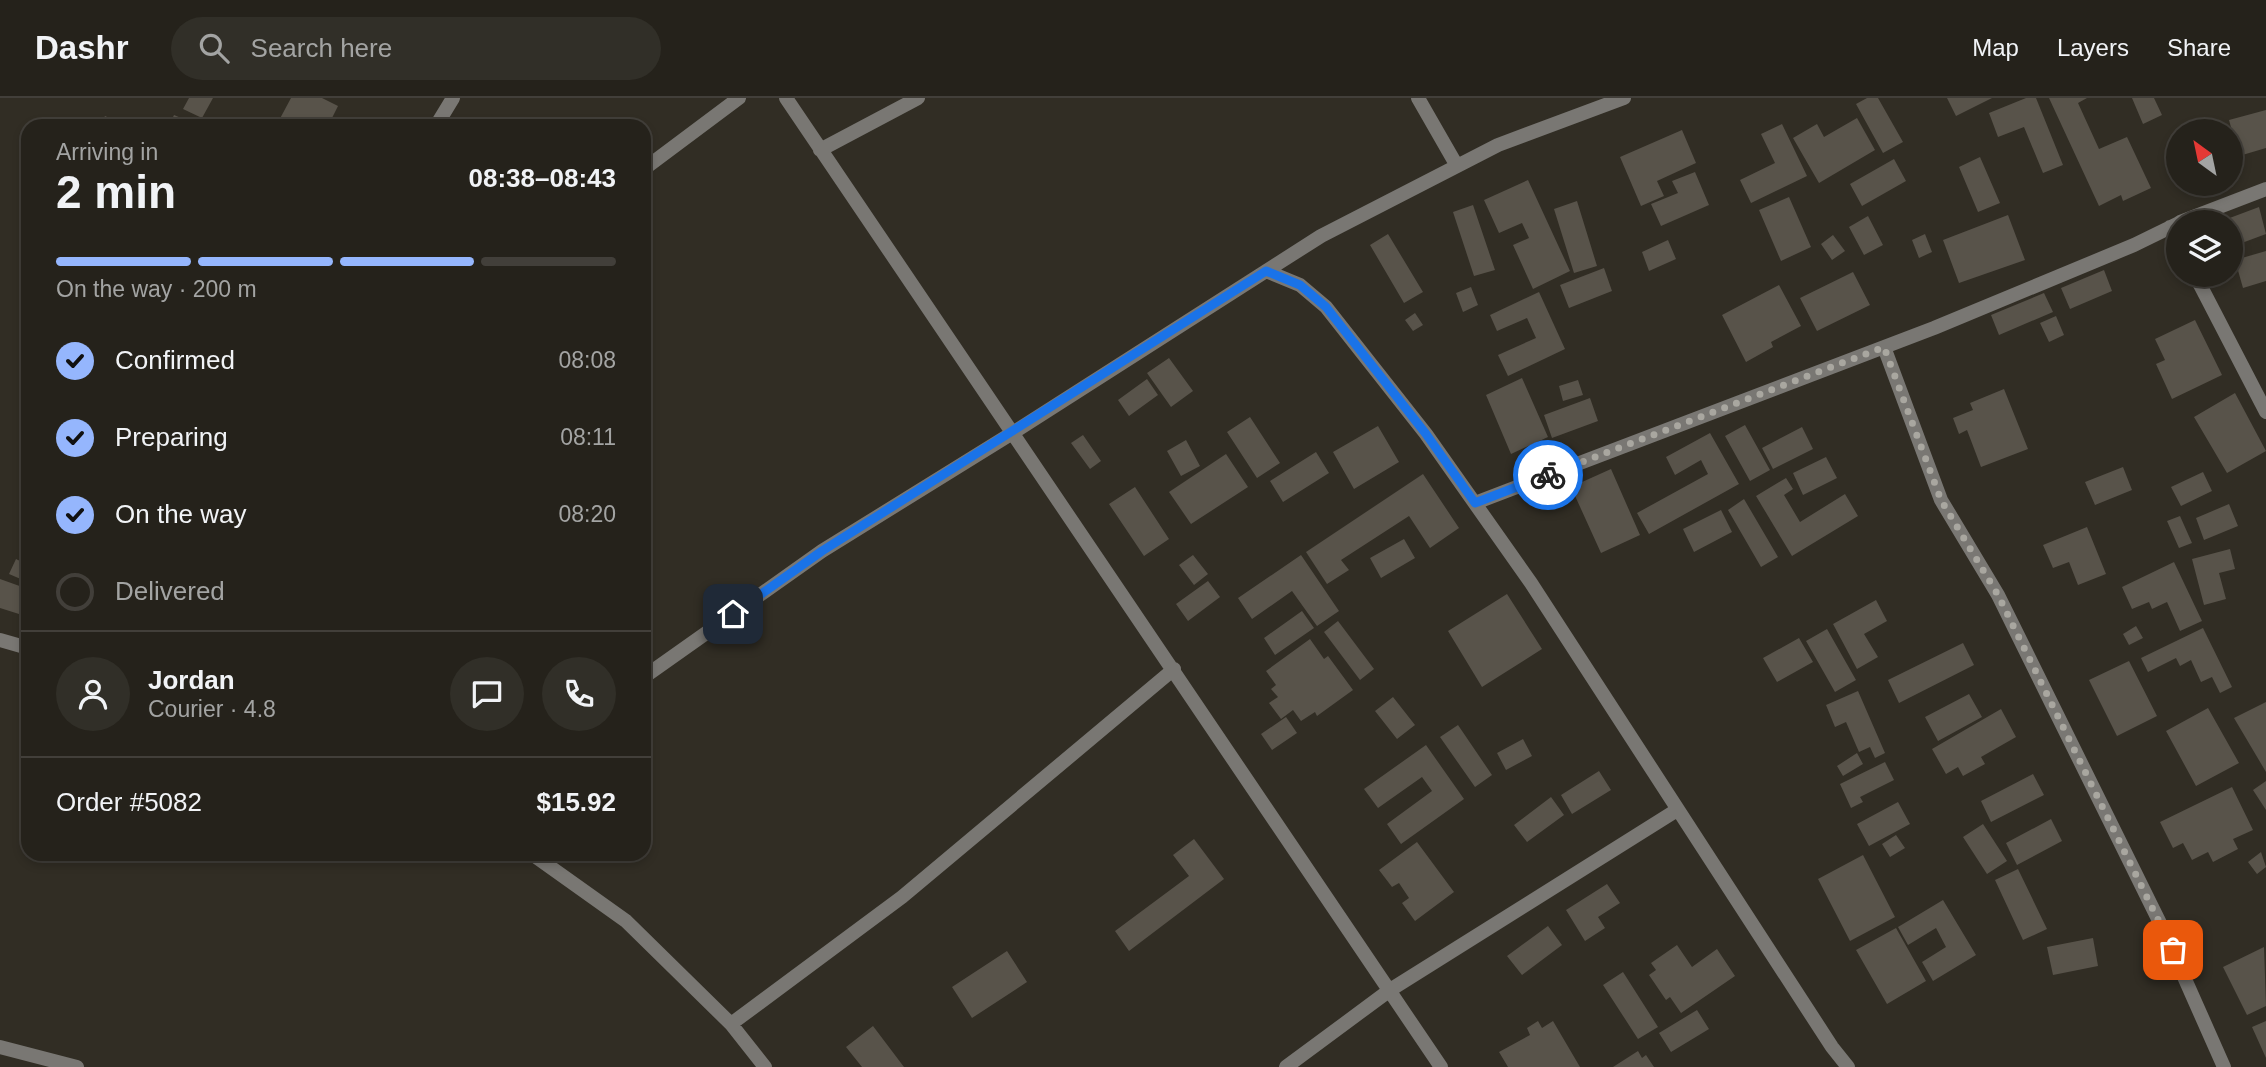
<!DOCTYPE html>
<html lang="en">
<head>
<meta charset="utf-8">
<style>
  :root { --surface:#25221b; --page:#312f28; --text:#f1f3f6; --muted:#a3a4a3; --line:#423f3a; --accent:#95b6fd }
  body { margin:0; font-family:Arial,sans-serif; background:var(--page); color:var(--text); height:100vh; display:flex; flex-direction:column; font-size:26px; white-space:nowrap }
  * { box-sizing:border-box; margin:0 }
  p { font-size:23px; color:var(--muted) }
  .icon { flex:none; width:38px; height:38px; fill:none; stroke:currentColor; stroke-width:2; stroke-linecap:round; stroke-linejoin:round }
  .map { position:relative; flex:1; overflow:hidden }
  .sheet { position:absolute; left:21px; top:21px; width:630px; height:742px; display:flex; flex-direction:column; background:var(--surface); border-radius:21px; box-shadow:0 4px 10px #0003,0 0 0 2px var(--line) }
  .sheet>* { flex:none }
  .needle { width:46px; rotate:327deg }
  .fabs { position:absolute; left:2166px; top:21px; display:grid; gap:14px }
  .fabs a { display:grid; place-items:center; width:77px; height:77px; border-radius:50%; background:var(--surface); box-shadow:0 4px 10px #0003,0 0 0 2px var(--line); font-size:35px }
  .pin { position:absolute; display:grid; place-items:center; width:60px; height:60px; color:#fff; margin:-30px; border-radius:14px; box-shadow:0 4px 10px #0006 }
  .courier { position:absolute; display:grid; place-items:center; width:70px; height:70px; margin:-35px; border:5px solid #1a73e8; border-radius:50%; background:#fff; color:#222; box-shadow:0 2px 9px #0007 }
  .headline em { font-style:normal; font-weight:700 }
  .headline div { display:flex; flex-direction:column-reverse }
  .headline { display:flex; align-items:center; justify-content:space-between; height:119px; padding:0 35px }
  h1 { font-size:46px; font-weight:700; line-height:52px }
  .bar { display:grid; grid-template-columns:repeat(4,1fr); gap:10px 7px; align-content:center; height:84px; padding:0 35px }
  .bar i { height:9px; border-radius:5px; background:var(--line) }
  .bar .current { background:var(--accent) }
  .bar p { grid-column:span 4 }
  .line { display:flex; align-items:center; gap:18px; padding:0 35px; border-top:2px solid var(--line) }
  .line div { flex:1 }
  .round { display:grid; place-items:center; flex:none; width:74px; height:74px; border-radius:37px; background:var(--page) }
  ol { padding:0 35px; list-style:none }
  li { display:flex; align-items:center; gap:21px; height:77px }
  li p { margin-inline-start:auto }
  li .icon { padding:7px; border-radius:50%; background:var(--accent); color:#111; stroke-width:4 }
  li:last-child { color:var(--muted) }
  li i { width:38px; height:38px; border:4px solid var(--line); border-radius:50% }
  header { display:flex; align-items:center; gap:42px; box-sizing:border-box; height:98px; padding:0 35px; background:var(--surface); border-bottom:2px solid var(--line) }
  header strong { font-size:33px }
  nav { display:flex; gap:38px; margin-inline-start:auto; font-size:24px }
  .search { width:490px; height:63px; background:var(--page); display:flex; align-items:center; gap:18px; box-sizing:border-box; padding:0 24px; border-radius:38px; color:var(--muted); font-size:26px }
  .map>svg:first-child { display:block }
  .building { fill:#58534a }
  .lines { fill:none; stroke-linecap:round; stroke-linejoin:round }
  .street { stroke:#797773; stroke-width:14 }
  .done { stroke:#a9a7a0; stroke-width:7; stroke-dasharray:0 12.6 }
  .route { stroke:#1a73e8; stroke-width:9 }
</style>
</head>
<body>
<header>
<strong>Dashr</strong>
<div class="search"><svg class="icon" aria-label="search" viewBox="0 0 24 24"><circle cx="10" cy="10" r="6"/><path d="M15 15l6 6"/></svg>Search here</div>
<nav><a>Map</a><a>Layers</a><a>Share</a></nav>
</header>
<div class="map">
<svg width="2266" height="969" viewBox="0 0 2266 969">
  <rect width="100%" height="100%" fill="#312d24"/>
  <!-- building -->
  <path class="building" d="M189 0H213L202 20 183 11Z
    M291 0H322L338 8 330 24 336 28H276Z
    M1867 0H1878L1903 44 1883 55 1856 6Z
    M1947 0H1992L1956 18Z
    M2026 0H2036L2063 67 2043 75 2024 29 1998 39 1989 15Z
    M2049 0H2087L2078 5 2099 51 2127 39 2151 90 2123 103 2121 97 2099 108Z
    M2132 0H2154L2162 17 2143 26Z
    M2266 12V50L2239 58 2229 22Z
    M174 17 200 28H169Z
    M105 18 126 28H100Z
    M1857 20 1875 52 1819 85 1793 40 1817 26 1824 39Z
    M1782 26 1807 78 1751 105 1740 82 1775 65 1761 36Z
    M1682 32 1696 65 1657 83 1664 98 1641 108 1620 59Z
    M1980 59 2000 105 1978 114 1959 69Z
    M1894 61 1906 83 1862 108 1850 86Z
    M1695 74 1709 107 1661 128 1651 106 1678 95 1672 83Z
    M1528 82 1570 173 1533 191 1513 147 1529 140 1522 125 1499 135 1484 102Z
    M1789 99 1811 149 1781 163 1759 112Z
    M1577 103 1597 168 1574 175 1554 111Z
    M1473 107 1495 172 1474 178 1453 114Z
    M2259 109 2266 136 2231 149V124H2219Z
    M2008 117 2025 162 1959 185 1943 142Z
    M1868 118 1883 147 1864 157 1849 129Z
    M1388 136 1423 194 1404 205 1370 147Z
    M1925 136 1932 154 1919 160 1912 142Z
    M1833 137 1845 153 1832 162 1821 146Z
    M1668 142 1676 161 1649 173 1642 154Z
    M2266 153V183L2243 190 2235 162Z
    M1604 170 1612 193 1569 210 1560 187Z
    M2104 172 2112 193 2070 211 2061 190Z
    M1853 174 1870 207 1817 233 1800 200Z
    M1779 187 1801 228 1771 244 1773 249 1746 264 1722 217Z
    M1471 189 1478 207 1463 214 1456 195Z
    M1539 194 1565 251 1508 278 1498 257 1536 240 1527 220 1497 233 1490 217Z
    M2044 195 2053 214 1999 237 1991 217Z
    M1415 215 1423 227 1413 233 1405 222Z
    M2056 218 2064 237 2049 244 2040 225Z
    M2195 222 2222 277 2172 301 2156 266 2165 262 2155 241Z
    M1169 260 1193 293 1171 309 1147 275Z
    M1522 280 1548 339 1511 356 1486 297Z
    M1147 281 1158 297 1129 318 1118 302Z
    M1578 282 1583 297 1563 303 1559 288Z
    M2004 291 2028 351 1981 369 1967 332 1959 336 1953 320 1973 312 1970 305Z
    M2235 295 2266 353 2227 375 2194 319Z
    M1590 300 1598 323 1552 340 1544 317Z
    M1250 319 1280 365 1257 380 1227 334Z
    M1745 327 1770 372 1750 383 1725 338Z
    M1378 328 1399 364 1354 391 1333 354Z
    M1802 329 1813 351 1773 371 1762 350Z
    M1710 335 1739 386 1649 436 1637 415 1708 376 1701 362 1675 377 1666 359Z
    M1083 337 1101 363 1090 371 1071 345Z
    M1186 342 1200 368 1181 378 1167 353Z
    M1316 354 1329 375 1283 404 1270 383Z
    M1226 356 1248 389 1191 426 1169 394Z
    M1826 359 1837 380 1803 397 1793 375Z
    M2123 369 2132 392 2095 407 2085 384Z
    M1611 371 1640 437 1601 455 1571 389Z
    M2203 374 2212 393 2181 408 2171 389Z
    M1423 376 1459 430 1430 450 1409 418 1341 462 1349 472 1327 486 1306 454Z
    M1786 380 1793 391 1784 397 1800 424 1845 396 1858 418 1792 458 1756 398Z
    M1135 389 1169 441 1144 458 1109 406Z
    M1744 401 1778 459 1761 469 1728 412Z
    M2229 406 2238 428 2204 442 2196 420Z
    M1721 412 1732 434 1694 454 1683 431Z
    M2180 418 2192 445 2179 450 2167 423Z
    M2087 429 2106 476 2078 487 2069 464 2053 470 2043 447Z
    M1404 441 1415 460 1381 480 1370 460Z
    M2230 451 2235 471 2219 475 2226 501 2204 507 2192 461Z
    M1193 457 1208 476 1194 487 1179 467Z
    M1301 457 1339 513 1317 528 1292 493 1252 521 1238 500Z
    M16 461 28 467 23 482 9 476Z
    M2174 464 2202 523 2180 533 2167 504 2152 511 2149 504 2132 511 2122 489Z
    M0 481 28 491 19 516 0 510Z
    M1208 483 1220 499 1188 523 1176 506Z
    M1507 496 1542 551 1482 589 1448 533Z
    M1876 502 1887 523 1864 536 1878 559 1857 571 1833 526Z
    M1302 513 1314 530 1275 557 1264 540Z
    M1338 523 1374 571 1360 582 1324 534Z
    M2136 528 2143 540 2129 547 2123 536Z
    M2203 530 2232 589 2220 595 2212 579 2201 584 2191 562 2180 568 2176 560 2148 574 2141 560Z
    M1827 531 1856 582 1835 594 1806 543Z
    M1799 540 1813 564 1777 584 1763 560Z
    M1310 541 1324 561 1328 558 1353 592 1317 618 1315 614 1301 623 1293 612 1281 621 1269 605 1278 599 1271 591 1276 587 1266 573Z
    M1963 545 1974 567 1899 605 1888 582Z
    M2129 563 2157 618 2117 638 2089 582Z
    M1858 593 1885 655 1875 660 1870 649 1859 654 1846 624 1835 629 1826 607Z
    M1969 596 1982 619 1938 643 1925 619Z
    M1393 599 1415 627 1397 641 1375 613Z
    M2266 604V674L2234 620Z
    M2208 610 2239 665 2196 688 2166 633Z
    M2001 611 2016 639 1981 659 1985 666 1963 678 1958 669 1946 676 1932 651Z
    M1286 619 1297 635 1272 652 1261 636Z
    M1458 627 1492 677 1475 689 1440 639Z
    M1523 641 1532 658 1506 672 1497 655Z
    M1426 647 1464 701 1401 746 1387 726 1432 693 1422 679 1378 710 1364 691Z
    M1857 655 1863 666 1843 678 1837 668Z
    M1885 664 1894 682 1860 699 1863 704 1851 710 1840 686Z
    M1599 673 1611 692 1572 716 1561 697Z
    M2033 676 2044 697 1991 724 1981 703Z
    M2266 683V712L2253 692Z
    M2232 689 2253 732 2233 741 2238 751 2213 764 2208 754 2192 762 2183 745 2173 750 2160 724Z
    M1551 699 1564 717 1527 744 1514 727Z
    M1898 704 1910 726 1869 748 1857 726Z
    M2051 721 2062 743 2017 767 2006 745Z
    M1983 726 2007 763 1987 776 1963 739Z
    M1896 737 1905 750 1890 759 1882 746Z
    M1194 741 1224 781 1129 853 1115 833 1189 778 1173 757Z
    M1417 744 1454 794 1415 823 1402 805 1409 800 1399 785 1392 789 1379 772Z
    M2261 754 2266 769 2257 776 2248 764Z
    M1863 757 1895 819 1850 843 1818 781Z
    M2018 771 2047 831 2023 842 1995 782Z
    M1607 786 1620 805 1598 819 1605 830 1585 843 1566 812Z
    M1943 802 1976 857 1933 883 1922 864 1946 849 1936 830 1908 847 1898 829Z
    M1548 828 1562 847 1522 877 1507 858Z
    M1896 830 1926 883 1887 906 1856 852Z
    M2093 840 2098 868 2053 877 2047 849Z
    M1677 847 1692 869 1717 851 1735 878 1681 915 1670 899 1666 902 1649 877 1656 872 1651 865Z
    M2264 849 2266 908 2247 917 2223 869Z
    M1007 853 1027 884 972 920 952 889Z
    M1623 874 1658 929 1638 941 1603 887Z
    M1697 912 1709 931 1671 954 1659 935Z
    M1538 923 1542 930 1553 923 1580 969H1508L1499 954 1530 937 1527 930Z
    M2266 923V960L2252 929Z
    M873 928 904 969H862L846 949Z
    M1638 953 1642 960 1646 957 1654 969H1613Z"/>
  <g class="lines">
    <!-- street -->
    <path class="street" d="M786 0 1441 969
      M1418 0 1457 68
      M436 28 453 0
      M820 52 918 0
      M644 71 739 0
      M2180 124 2266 91
      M2170 129 2179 146
      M1266 173 1300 187 1326 209 1426 336 1531 485 1832 949 1848 969
      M2195 177 2266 314
      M1884 249 1941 402 1998 497 2161 827 2224 969
      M1475 405 1934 230 2134 147 2179 125
      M0 542 28 550
      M644 579 822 453 1014 334 1321 138 1498 47 1624 0
      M532 756 626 823 731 926 765 969
      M731 926 902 799 1174 571
      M0 949 77 969
      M1286 969 1390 892 1677 712"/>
  </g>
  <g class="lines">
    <!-- done -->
    <path class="done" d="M1548 377 1884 249 1941 402 1998 497 2173 852"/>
    <!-- route -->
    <path class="route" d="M733 516 822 453 1266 173 1300 187 1326 209 1426 336 1475 405 1548 377"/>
  </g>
</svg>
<div class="fabs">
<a><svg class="needle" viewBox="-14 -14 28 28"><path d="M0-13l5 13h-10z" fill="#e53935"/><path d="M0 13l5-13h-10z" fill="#a3a4a3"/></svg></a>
<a><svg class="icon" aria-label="layers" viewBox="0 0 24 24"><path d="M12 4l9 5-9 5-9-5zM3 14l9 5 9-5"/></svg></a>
</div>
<div class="pin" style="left:2173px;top:852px;background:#ea580c"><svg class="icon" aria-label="bag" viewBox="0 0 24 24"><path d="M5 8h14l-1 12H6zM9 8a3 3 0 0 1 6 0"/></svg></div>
<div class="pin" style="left:733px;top:516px;background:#1f2937"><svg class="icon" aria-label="home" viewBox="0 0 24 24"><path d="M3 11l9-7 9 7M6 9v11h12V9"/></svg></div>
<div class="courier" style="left:1548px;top:377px"><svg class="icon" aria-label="bike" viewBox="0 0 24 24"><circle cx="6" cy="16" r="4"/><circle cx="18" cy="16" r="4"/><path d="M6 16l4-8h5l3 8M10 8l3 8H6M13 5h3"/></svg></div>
<section class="sheet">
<div class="headline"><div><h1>2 min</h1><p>Arriving in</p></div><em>08:38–08:43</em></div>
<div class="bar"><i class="current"></i><i class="current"></i><i class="current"></i><i></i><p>On the way · 200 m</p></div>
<ol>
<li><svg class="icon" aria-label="check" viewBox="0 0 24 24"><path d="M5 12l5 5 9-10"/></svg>Confirmed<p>08:08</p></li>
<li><svg class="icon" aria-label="check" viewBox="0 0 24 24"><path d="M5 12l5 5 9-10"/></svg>Preparing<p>08:11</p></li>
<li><svg class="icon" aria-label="check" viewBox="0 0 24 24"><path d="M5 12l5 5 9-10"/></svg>On the way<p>08:20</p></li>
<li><i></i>Delivered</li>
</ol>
<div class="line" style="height:126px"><a class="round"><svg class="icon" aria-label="person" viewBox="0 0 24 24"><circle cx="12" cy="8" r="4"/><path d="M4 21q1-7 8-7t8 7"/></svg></a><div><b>Jordan</b><p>Courier · 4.8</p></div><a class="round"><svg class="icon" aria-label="chat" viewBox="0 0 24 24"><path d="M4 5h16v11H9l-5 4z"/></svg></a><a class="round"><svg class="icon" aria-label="phone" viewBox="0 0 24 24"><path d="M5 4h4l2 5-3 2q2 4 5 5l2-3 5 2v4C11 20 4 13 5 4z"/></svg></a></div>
<div class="line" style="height:91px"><div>Order #5082</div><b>$15.92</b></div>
</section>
</div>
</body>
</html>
